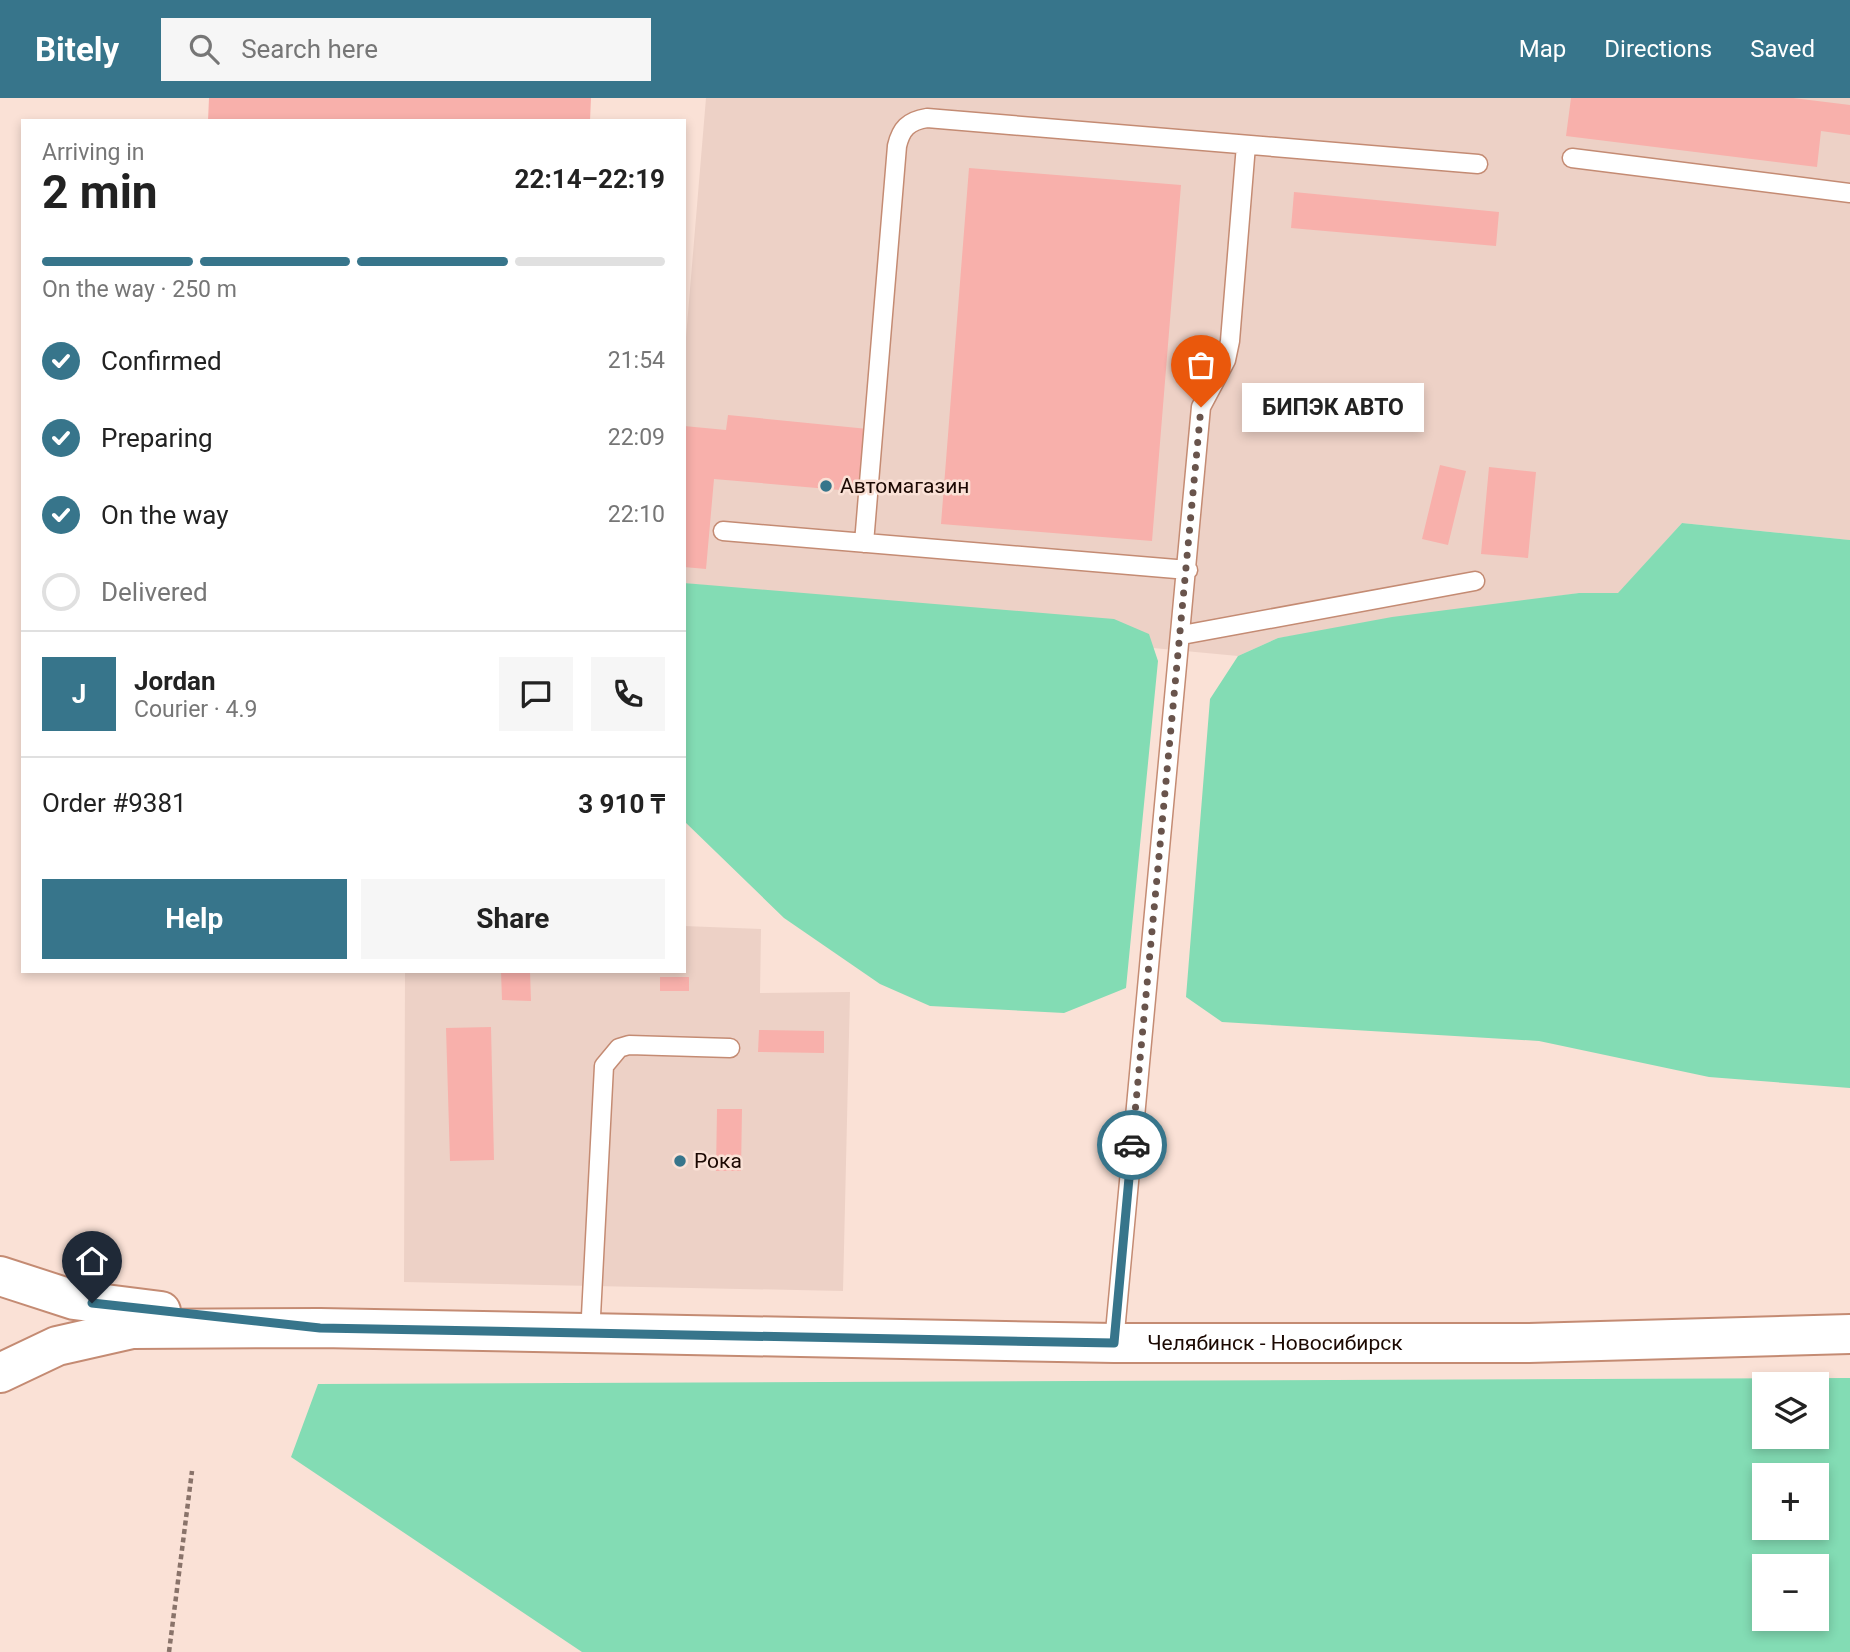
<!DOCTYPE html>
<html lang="en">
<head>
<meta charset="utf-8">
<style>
  :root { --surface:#fff; --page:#f6f6f6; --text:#222; --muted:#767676; --line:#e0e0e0; --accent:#37758b }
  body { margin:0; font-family:Roboto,sans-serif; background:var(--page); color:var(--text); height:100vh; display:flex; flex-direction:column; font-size:26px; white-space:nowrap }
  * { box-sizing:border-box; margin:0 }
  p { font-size:23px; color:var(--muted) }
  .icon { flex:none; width:38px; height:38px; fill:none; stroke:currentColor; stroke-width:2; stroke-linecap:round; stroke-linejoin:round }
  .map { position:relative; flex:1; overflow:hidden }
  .panel { position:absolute; left:21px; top:21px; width:665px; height:854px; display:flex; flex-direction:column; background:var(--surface); border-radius:0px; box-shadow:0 4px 10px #0003 }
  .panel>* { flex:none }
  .controls { position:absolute; left:1752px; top:1274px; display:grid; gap:14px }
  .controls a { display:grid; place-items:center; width:77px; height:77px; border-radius:0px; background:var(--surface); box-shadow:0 4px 10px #0003; font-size:35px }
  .pin { position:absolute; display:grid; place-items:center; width:60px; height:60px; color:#fff; margin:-72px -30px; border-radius:50% 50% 50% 0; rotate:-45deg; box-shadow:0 0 7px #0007 }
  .pin .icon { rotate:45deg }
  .courier { position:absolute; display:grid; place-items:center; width:70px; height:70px; margin:-35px; border:5px solid #37758b; border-radius:50%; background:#fff; color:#222; box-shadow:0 2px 9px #0007 }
  .bubble { position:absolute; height:49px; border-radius:0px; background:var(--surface); box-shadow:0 4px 10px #0003; font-size:23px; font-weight:700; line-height:49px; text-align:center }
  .head em { font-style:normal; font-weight:700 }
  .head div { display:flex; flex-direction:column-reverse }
  .head { display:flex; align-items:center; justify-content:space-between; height:119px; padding:0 21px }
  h1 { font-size:46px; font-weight:700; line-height:52px }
  .bar { display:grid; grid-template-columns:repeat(4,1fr); gap:10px 7px; align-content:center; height:84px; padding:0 21px }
  .bar i { height:9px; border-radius:5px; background:var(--line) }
  .bar .active { background:var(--accent) }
  .bar p { grid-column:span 4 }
  .line { display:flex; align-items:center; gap:18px; padding:0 21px; border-top:2px solid var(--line) }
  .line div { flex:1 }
  .round { display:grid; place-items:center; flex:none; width:74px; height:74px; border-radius:0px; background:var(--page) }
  ol { padding:0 21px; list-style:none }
  li { display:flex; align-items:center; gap:21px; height:77px }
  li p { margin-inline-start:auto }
  li .icon { padding:7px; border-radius:50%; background:var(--accent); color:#fff; stroke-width:4 }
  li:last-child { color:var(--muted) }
  li i { width:38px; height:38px; border:4px solid var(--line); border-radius:50% }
  .button { display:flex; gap:14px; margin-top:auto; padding:14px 21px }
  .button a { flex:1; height:80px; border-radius:0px; background:var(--accent); color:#fff; font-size:28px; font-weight:700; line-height:80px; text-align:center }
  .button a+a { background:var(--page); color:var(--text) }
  header { display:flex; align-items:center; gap:42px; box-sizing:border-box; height:98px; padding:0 35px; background:var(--accent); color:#fff }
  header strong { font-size:33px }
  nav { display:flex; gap:38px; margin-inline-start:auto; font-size:24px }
  .search { width:490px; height:63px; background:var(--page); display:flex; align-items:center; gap:18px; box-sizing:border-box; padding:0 24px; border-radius:0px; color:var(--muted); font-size:26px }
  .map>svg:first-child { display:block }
  .built { fill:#edd1c6 }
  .green { fill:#83dcb4; fill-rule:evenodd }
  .building { fill:#f8b0ab }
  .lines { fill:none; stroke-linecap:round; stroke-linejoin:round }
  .lane-casing { stroke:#c48b73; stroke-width:21 }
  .highway-casing { stroke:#c48b73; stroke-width:42 }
  .path { stroke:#89736a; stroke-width:4.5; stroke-dasharray:5 3.5; stroke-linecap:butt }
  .lane { stroke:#fff; stroke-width:18 }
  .highway { stroke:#fff; stroke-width:38 }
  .done { stroke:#69544c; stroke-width:7; stroke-dasharray:0 12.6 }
  .route { stroke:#37758b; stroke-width:9 }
  .poi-dot { fill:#37758b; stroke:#fae1d6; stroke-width:2.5 }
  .labels { text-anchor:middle; stroke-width:5; stroke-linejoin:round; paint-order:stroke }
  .poi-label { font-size:21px; fill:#1b0802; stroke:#fae1d6; text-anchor:start }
  .street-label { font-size:21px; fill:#1b0802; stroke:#fae1d6 }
</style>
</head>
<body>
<header>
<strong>Bitely</strong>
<div class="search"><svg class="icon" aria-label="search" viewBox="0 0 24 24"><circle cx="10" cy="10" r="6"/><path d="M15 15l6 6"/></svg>Search here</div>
<nav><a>Map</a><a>Directions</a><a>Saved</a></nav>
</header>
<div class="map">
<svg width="1850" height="1554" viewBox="0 0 1850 1554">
  <rect width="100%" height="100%" fill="#fae1d6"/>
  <!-- built -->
  <path class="built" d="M706 0H1850V442L1682 425 1619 495H1579L1278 540 1238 558 1153 550 1148 536 684 485V263Z
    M684 828 761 831 760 895 850 894 843 1193 404 1184 405 873H684Z"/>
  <!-- green -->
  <path class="green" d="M1682 425 1850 442V990L1709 979 1539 943 1222 924 1186 899 1210 601 1238 558 1278 540 1392 519 1579 495H1618Z
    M684 485 1114 521 1149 536 1158 563 1126 890 1064 915 930 908 880 886 784 820 684 723Z
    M1850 1280V1554H582L291 1359 318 1286ZM1816 1286V1339H1764V1286ZM1764 1377H1816V1430H1764ZM1764 1468H1816V1521H1764Z"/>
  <!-- building -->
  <path class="building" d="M209 0H591L590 23H208Z
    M1571 0H1793L1850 7V37L1821 33 1817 69 1566 38Z
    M969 70 1181 87 1152 443 941 426Z
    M1294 94 1499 114 1496 148 1291 130Z
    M728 317 868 331 863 394 714 381 706 471 684 469V328L726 332Z
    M1440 367 1466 373 1448 447 1422 441Z
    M1489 369 1536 374 1528 460 1481 456Z
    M501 873H530L531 903 502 902Z
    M660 879H689V893H660Z
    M491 929 494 1062 450 1063 446 930Z
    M759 932 824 933V955L758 954Z
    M717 1011H742L741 1073H716Z"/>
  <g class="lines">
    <defs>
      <path id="lane" d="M1572 60 1850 95
        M723 433 1188 472
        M864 445 897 48C901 31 908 23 927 20L1478 66
        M1182 537 1475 483
        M590 1237 604 968 619 950 629 947 730 950
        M1114 1245 1201 309 1226 262 1230 243 1246 47"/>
      <g id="highway">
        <path d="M0 1178 74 1202 161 1213"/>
        <path id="s1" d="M0 1275 57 1248 132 1231 320 1230 1114 1245H1529L1850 1236"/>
      </g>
    </defs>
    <!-- lane casing -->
    <use href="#lane" class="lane-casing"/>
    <!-- highway casing -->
    <use href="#highway" class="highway-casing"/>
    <!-- path -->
    <path class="path" d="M169 1554 192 1373"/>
    <!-- lane -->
    <use href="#lane" class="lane"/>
    <!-- highway -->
    <use href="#highway" class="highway"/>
  </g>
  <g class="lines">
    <!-- done -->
    <path class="done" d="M1132 1047 1201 309"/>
    <!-- route -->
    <path class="route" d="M92 1205 320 1230 1114 1245 1132 1047"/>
  </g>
  <!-- markers -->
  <g class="poi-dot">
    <circle cx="826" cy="388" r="7"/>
    <circle cx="680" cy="1063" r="7"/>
  </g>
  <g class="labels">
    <!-- poi labels -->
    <g class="poi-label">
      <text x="840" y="395">Автомагазин</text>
      <text x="694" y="1070">Рока</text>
    </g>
    <!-- street labels -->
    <g class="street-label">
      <text dy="7" stroke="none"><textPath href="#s1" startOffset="1283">Челябинск - Новосибирск</textPath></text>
    </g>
  </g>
</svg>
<div class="controls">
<a><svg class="icon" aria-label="layers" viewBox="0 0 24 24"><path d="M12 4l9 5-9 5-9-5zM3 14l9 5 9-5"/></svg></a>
<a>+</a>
<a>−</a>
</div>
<div class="pin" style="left:1201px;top:309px;background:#ea580c"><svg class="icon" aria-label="bag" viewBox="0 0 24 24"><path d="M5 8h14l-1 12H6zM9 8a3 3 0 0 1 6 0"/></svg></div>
<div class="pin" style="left:92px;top:1205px;background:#1f2937"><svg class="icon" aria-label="home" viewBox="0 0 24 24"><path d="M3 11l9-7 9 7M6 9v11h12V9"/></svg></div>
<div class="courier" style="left:1132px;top:1047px"><svg class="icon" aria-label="car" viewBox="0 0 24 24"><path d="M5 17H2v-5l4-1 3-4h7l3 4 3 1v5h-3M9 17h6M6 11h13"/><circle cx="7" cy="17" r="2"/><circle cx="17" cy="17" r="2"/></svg></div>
<div class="bubble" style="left:1242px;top:285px;width:182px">БИПЭК АВТО</div>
<section class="panel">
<div class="head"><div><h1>2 min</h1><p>Arriving in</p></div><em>22:14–22:19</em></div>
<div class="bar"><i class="active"></i><i class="active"></i><i class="active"></i><i></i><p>On the way · 250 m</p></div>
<ol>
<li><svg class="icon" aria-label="check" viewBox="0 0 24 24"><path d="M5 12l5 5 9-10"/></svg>Confirmed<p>21:54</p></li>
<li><svg class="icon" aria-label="check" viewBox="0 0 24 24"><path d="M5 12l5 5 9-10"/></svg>Preparing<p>22:09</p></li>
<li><svg class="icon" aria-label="check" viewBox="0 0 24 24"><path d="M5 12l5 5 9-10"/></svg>On the way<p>22:10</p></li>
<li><i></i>Delivered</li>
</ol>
<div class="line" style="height:126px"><b class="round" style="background:var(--accent);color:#fff">J</b><div><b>Jordan</b><p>Courier · 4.9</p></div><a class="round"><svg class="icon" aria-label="chat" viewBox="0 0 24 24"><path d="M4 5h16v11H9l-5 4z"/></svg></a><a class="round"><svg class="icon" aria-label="phone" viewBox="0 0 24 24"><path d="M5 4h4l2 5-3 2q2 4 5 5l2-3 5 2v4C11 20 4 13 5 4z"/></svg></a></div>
<div class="line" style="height:91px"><div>Order #9381</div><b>3 910 ₸</b></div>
<div class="button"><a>Help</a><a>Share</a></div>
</section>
</div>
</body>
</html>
